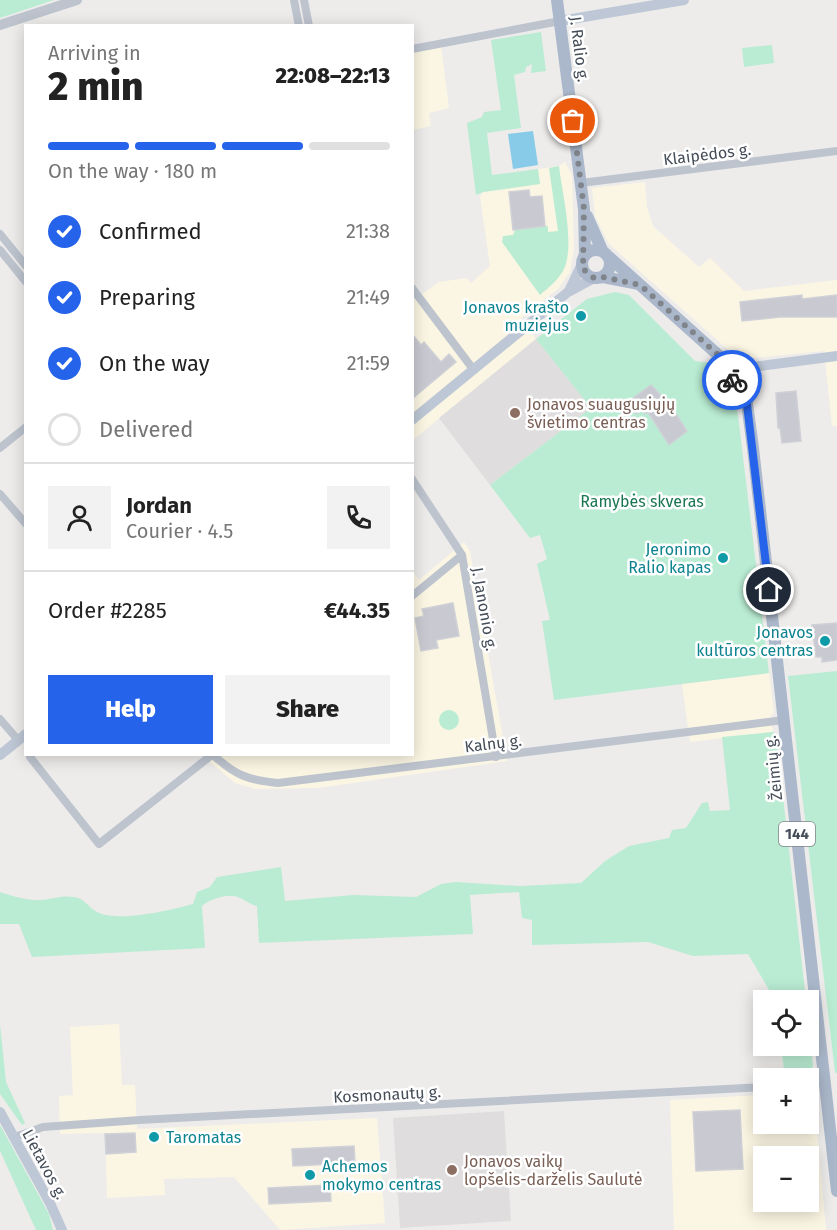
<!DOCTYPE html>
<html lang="en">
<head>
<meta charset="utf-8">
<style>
  :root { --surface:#fff; --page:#f2f2f2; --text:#222; --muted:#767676; --line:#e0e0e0; --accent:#2563eb }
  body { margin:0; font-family:"Fira Sans",sans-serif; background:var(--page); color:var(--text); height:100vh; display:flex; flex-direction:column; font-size:22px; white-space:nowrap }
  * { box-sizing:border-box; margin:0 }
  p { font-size:20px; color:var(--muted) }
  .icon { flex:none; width:33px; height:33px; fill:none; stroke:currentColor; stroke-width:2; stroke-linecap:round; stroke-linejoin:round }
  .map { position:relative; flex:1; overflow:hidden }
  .side { position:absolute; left:24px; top:24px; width:390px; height:732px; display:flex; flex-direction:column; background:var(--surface); border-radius:0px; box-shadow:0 3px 15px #0003 }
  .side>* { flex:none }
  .controls { position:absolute; left:753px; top:990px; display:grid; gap:12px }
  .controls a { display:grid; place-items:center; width:66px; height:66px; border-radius:0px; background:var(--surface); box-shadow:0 3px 15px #0003; font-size:30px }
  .pin { position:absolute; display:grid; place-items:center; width:51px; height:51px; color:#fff; margin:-26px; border:3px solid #fff; border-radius:50%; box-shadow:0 2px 6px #0007 }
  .courier { position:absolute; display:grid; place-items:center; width:60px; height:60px; margin:-30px; border:4px solid #2563eb; border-radius:50%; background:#fff; color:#222; box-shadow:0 2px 8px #0007 }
  .head em { font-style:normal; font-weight:800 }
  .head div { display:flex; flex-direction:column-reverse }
  .head { display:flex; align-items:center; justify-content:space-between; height:102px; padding:0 24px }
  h1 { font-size:39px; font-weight:800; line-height:45px }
  .bar { display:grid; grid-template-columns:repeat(4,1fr); gap:9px 6px; align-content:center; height:72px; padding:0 24px }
  .bar i { height:8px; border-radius:4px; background:var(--line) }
  .bar .selected { background:var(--accent) }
  .bar p { grid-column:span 4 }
  .line { display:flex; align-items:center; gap:15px; padding:0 24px; border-top:2px solid var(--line) }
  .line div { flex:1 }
  .round { display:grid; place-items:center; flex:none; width:63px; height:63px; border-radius:0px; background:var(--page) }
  ol { padding:0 24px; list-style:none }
  li { display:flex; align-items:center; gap:18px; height:66px }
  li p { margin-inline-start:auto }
  li .icon { padding:6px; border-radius:50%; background:var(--accent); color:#fff; stroke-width:4 }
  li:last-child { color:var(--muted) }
  li i { width:33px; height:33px; border:3px solid var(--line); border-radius:50% }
  .cta { display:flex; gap:12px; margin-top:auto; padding:12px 24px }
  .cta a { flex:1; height:69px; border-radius:0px; background:var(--accent); color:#fff; font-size:24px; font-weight:800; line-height:69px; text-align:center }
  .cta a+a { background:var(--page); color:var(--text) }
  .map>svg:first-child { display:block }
  .commercial { fill:#fbf6e3; fill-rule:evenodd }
  .education { fill:#dfdddd }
  .green { fill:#b9ecd2 }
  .water { fill:#87cbe9 }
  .building { fill:#c9cad1; stroke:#cfd1d7; stroke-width:1.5 }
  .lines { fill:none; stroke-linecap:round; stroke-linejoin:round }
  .minor { stroke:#bdc4ce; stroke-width:8 }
  .tertiary { stroke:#bdc4ce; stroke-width:10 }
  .secondary { stroke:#bec7d5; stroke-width:10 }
  .primary { stroke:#abb8cb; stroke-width:12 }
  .done { stroke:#80858b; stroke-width:6; stroke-dasharray:0 10.8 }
  .route { stroke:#2563eb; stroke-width:8 }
  .culture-dot { fill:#0f9aa8; stroke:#fff; stroke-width:2 }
  .education-dot { fill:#8d6e63; stroke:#fff; stroke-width:2 }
  .labels { text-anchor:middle; stroke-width:5; stroke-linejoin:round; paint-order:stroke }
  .shield { fill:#fff; stroke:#7d828a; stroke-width:1.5 }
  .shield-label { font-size:15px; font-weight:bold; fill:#454d58 }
  .street-label { font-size:16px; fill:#454d58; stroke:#fff }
  .culture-label { font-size:16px; fill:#0d838f; stroke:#fff; text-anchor:end }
  .education-label { font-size:16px; fill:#785e54; stroke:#fff; text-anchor:start }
  .park-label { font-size:16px; fill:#187650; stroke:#fff }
</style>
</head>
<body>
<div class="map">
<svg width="837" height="1230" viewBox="0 0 837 1230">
  <rect width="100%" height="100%" fill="#eeeceb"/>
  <!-- commercial -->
  <path class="commercial" d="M441 46 449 108 429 113 431 126 413 130V52Z
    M565 162 572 175 574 249 570 272 558 289 521 318 536 339 413 440 412 284 421 295 439 282 467 278 471 283 490 266 480 196 483 192 540 184 538 169 559 166Z
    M645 182 647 207 653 226 699 267 710 258 744 291 837 280V426H832L824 351 754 358 734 355 609 244 595 216 592 188Z
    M464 542 470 551 507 761 318 788 256 789 235 783 202 755 412 754 413 572 419 580Z
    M769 673 774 712 771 716 773 732 690 742 682 684Z
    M119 1024 122 1085H135L137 1129 377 1118 385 1223 280 1230 234 1177 164 1179 165 1195 107 1198 105 1133 60 1134 59 1096 73 1095 70 1027Z
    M809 1093H811L818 1142 826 1230H674L670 1100 763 1095 764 1124H808ZM764 1156H808V1202H764Z"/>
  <!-- education -->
  <path class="education" d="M536 339 591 408 490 485 439 418Z
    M504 1111 511 1221 400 1228 393 1118Z"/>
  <!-- green -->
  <path class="green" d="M0 0H54L0 18Z
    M541 32 546 71 531 73 532 64 526 67 525 72 514 75 521 128 487 133 492 175 538 169 540 184 483 192 476 195 467 123 482 117 484 112 501 110 491 40Z
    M772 45 774 63 744 67 742 48Z
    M559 166C562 193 576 247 563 271 557 281 548 288 540 295L502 242 503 236 513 235 515 230 548 226V232L558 231 549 168Z
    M615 292 629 295 695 361 710 363 733 395 738 415 769 673 554 700 542 621 550 620 537 564 547 559 540 535 530 538 490 485 591 408 536 339 587 299Z
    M837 671V1074L835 1072 788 676Z
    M439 720a10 10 0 1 1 20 0a10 10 0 1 1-20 0Z
    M773 732 776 735 806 1000H775L748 954 693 956 648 942 532 945V920L522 918 519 892 470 895 473 934 259 943 257 906C249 904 247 901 240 898 229 892 210 899 202 906L205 948 32 957 19 924H0V892C13 896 28 901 41 900 53 899 62 895 74 897 84 898 88 907 97 912 118 923 171 910 193 904L197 892 210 887 217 877 281 867 285 901 353 895 416 897 441 884 456 882 520 886 581 883 605 861 629 846 669 838 672 830 686 828 702 803 708 802 710 811 730 810 722 737Z
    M0 1024 6 1082 25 1123 22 1125 0 1094Z
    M809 1026 813 1065 811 1072 806 1076 785 1077 781 1046H808Z
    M0 1125 49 1214 53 1230H36L0 1151Z"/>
  <!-- water -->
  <path class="water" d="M533 131 538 165 513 169 508 134Z"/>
  <!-- building -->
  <path class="building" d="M529 190 530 197 542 196 545 226 513 230 509 192Z
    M802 295V299L837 295V317H780L742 321 740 302Z
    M412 334 421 345 424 342 441 362 449 354 456 362 412 399Z
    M651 385 671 406 687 431 669 445 648 412 645 414 642 410 636 414 627 403Z
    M796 391 801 441 782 443 780 428H778L776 393Z
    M453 603 459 636 436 640 438 648 421 651 415 618 424 616 422 609Z
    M837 623V660L822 662V657H816L812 625Z
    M740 1110 743 1169 696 1171 693 1112Z
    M135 1133 136 1152 106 1154 105 1134Z
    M354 1146 355 1163 293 1166 292 1149Z
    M330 1185 331 1201 269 1204 268 1188Z"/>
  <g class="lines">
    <!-- minor -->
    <path class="minor" d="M294 0 299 26
      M304 0 309 26
      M412 49 560 21
      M581 183 837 151
      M0 234 26 266
      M0 250 26 282
      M412 288 473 369
      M0 448 26 427
      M412 479 462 555 496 757
      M0 494 26 524
      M412 596 462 555
      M0 719 18 740
      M212 754C235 775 247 780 278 783L784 720
      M30 757 99 844 213 754
      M808 1083 825 1082
      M15 1137 43 1127 140 1120 764 1087"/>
    <!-- tertiary -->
    <path class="tertiary" d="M0 25 77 0"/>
    <!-- secondary -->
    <path class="secondary" d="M560 21 684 0
      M569 291 582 264
      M745 368 837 356
      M412 420 568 292 594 278
      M0 755 26 734
      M0 1112 50 1203 62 1230"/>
    <!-- primary -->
    <path class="primary" d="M557 0 584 209 585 255
      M587 216 602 250
      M582 264a14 14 0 1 1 28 0a14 14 0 1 1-28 0Z
      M609 257 726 362
      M603 277 639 284
      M723 369a11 11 0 1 1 22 0a11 11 0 1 1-22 0Z
      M739 379 746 396 753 448 837 1191"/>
  </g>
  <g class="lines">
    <!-- done -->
    <path class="done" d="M573 121 584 209 583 269 594 278 603 277 640 285 726 362 723 368 724 375 732 380"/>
    <!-- route -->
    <path class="route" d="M732 380 739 379 746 396 769 590"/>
  </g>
  <!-- markers -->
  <g class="culture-dot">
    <circle cx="581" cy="316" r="6"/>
    <circle cx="723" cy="558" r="6"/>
    <circle cx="825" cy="641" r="6"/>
    <circle cx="154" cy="1137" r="6"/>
    <circle cx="310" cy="1175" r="6"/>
  </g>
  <g class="education-dot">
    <circle cx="515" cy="413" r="6"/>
    <circle cx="452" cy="1170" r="6"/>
  </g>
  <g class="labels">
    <!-- shield labels -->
    <rect class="shield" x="779" y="822" width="36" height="24" rx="4.5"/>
    <g class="shield-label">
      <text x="797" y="839">144</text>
    </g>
    <!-- street labels -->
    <g class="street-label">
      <text transform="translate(580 49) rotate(83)" y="6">J. Ralio g.</text>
      <text transform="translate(707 154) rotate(-7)" y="6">Klaipėdos g.</text>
      <text transform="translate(485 609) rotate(80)" y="6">J. Janonio g.</text>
      <text transform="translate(493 743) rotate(-7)" y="6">Kalnų g.</text>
      <text transform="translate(773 768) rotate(-96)" y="6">Žeimių g.</text>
      <text transform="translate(387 1094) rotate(-3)" y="6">Kosmonautų g.</text>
      <text transform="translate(45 1164) rotate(62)" y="6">Lietavos g.</text>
    </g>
    <!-- culture labels -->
    <g class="culture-label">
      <text x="569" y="313">Jonavos krašto<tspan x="569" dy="18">muziejus</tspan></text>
      <text x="711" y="555">Jeronimo<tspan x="711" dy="18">Ralio kapas</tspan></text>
      <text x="813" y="638">Jonavos<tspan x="813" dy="18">kultūros centras</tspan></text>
      <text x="166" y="1143" text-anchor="start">Taromatas</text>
      <text x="322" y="1172" text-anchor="start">Achemos<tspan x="322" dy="18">mokymo centras</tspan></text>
    </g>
    <!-- education labels -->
    <g class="education-label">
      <text x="527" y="410">Jonavos suaugusiųjų<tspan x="527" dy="18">švietimo centras</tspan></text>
      <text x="464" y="1167">Jonavos vaikų<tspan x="464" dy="18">lopšelis-darželis Saulutė</tspan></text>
    </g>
    <!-- park labels -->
    <g class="park-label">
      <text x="642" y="507">Ramybės skveras</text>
    </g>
  </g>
</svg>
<div class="controls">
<a><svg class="icon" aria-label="locate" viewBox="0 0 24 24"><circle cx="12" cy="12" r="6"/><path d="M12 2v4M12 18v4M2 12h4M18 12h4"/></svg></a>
<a>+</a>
<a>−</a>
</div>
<div class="pin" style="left:573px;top:121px;background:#ea580c"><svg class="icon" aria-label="bag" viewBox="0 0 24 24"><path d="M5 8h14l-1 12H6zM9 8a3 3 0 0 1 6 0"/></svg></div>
<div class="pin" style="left:769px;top:590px;background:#1f2937"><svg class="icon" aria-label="home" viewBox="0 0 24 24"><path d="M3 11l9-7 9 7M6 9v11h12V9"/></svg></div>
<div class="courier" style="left:732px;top:380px"><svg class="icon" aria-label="bike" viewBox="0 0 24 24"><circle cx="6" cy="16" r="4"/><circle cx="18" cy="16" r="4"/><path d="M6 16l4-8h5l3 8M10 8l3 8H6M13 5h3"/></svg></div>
<section class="side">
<div class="head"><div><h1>2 min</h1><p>Arriving in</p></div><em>22:08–22:13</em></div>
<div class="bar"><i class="selected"></i><i class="selected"></i><i class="selected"></i><i></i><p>On the way · 180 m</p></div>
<ol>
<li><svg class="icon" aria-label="check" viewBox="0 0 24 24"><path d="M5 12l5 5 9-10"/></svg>Confirmed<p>21:38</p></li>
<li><svg class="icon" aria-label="check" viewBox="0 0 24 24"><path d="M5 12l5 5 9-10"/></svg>Preparing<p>21:49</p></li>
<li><svg class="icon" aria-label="check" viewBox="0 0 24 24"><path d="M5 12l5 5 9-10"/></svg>On the way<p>21:59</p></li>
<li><i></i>Delivered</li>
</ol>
<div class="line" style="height:108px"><a class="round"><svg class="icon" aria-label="person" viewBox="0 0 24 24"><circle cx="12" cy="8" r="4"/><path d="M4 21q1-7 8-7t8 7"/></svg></a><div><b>Jordan</b><p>Courier · 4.5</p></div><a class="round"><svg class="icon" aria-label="phone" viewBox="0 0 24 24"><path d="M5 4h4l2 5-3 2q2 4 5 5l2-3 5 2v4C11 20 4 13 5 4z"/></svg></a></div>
<div class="line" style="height:78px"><div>Order #2285</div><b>€44.35</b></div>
<div class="cta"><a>Help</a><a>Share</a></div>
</section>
</div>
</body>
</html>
